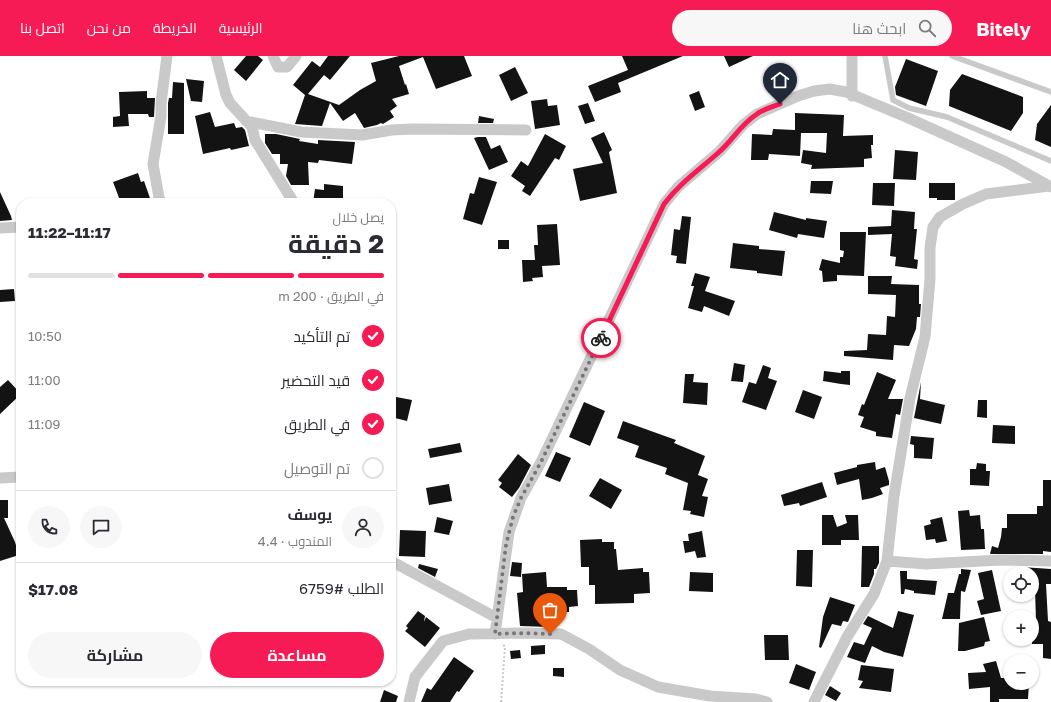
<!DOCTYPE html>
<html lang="ar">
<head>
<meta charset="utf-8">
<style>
  :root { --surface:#fff; --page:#f7f7f7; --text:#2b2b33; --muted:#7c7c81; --line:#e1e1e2; --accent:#f71b55 }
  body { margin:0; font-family:"Golos Text",Cairo,sans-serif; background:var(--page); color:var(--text); direction:rtl; height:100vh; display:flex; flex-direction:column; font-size:15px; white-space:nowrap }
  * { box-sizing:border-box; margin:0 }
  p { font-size:13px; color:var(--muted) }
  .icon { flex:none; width:22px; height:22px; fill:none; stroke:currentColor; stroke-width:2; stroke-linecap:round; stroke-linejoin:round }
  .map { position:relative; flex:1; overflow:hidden; direction:ltr }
  .details { position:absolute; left:16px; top:142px; width:380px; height:488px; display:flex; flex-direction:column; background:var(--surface); border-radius:16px; box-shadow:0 1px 3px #0004; direction:rtl }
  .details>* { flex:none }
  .buttons { position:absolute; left:1003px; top:510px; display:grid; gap:8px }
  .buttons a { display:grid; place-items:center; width:36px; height:36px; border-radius:50%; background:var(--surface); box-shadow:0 1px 3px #0004; font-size:20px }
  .pin { position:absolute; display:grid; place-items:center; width:34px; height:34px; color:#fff; margin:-41px -17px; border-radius:50% 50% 50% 0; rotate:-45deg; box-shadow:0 0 4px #0007 }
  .pin .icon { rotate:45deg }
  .courier { position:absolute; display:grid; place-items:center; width:40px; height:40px; margin:-20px; border:3px solid #f71b55; border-radius:50%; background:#fff; color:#222; box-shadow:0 1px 5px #0007 }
  .headline em { font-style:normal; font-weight:700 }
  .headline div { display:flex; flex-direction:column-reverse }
  .headline { display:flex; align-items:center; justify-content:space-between; height:68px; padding:0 12px }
  h1 { font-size:26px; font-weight:700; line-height:30px }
  .bar { display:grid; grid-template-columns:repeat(4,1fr); gap:6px 4px; align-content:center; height:48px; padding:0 12px }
  .bar i { height:5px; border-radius:3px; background:var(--line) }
  .bar .current { background:var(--accent) }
  .bar p { grid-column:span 4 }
  .line { display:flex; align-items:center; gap:10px; padding:0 12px; border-top:1px solid var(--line) }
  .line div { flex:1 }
  .round { display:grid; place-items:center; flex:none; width:42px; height:42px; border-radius:21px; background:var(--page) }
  ol { padding:0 12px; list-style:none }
  li { display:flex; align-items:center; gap:12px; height:44px }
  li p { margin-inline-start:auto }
  li .icon { padding:4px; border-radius:50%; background:var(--accent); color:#fff; stroke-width:4 }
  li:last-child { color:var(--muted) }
  li i { width:22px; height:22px; border:2px solid var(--line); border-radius:50% }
  .button { display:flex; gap:8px; margin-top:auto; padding:8px 12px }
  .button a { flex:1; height:46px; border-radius:24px; background:var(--accent); color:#fff; font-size:16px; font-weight:700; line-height:46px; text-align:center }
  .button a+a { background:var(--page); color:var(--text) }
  header { display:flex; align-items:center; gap:24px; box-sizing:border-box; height:56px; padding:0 20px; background:var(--accent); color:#fff }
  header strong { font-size:19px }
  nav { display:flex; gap:22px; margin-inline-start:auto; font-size:14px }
  .search { width:280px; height:36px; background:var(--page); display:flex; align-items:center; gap:10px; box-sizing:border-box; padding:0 14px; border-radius:22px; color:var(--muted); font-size:15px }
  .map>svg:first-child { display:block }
  .building { fill:#131313 }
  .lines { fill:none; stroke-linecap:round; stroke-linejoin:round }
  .path { stroke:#c9c9c9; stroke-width:2; stroke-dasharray:2 2; stroke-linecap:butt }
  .service { stroke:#c9c9c9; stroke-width:5.5 }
  .minor { stroke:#c9c9c9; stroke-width:11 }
  .done { stroke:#767676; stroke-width:4; stroke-dasharray:0 7.2 }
  .route { stroke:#f71b55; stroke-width:5 }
</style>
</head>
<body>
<header>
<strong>Bitely</strong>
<div class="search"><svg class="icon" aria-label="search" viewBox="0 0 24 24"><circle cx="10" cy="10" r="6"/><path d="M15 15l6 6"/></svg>ابحث هنا</div>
<nav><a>الرئيسية</a><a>الخريطة</a><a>من نحن</a><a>اتصل بنا</a></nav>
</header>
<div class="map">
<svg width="1051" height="646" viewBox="0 0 1051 646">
  <rect width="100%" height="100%" fill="#fff"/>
  <!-- building -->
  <path class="building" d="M246 0H258L263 4 246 25 234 14Z
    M328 0H350L330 24 324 19 308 38 339 49 360 34 376 25 371 7 399 0H464L472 20 436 33 423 1 399 10 405 29 406 28 409 38 392 43 397 50 390 55 394 61 383 68 381 67 377 69 364 72 355 57 343 65 330 47 322 70 295 68 305 39 293 29 312 5 320 11Z
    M622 0H683L618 27 621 36 595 46 588 30 628 14Z
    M724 0H753L729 11Z
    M906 3 938 15 926 50 896 39 895 31Z
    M515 11 528 37 511 45 499 19Z
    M962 18 1023 41V57L1011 75 949 50 950 34Z
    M186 23 204 25 202 46 191 45Z
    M173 26 184 27V78H168V47L169 42H172Z
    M147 35V42H155L154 61H149L148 58H128L129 70 113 71V61L120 60 119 36Z
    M699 35 705 51 695 55 689 39Z
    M547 43 548 50 557 49 560 69 535 73 531 45Z
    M588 47 595 65 585 68 578 50Z
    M1051 49V91L1035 84 1037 68Z
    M210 56 215 71 234 67 236 72 242 71 245 74 249 90 231 94 230 92 203 98 195 60Z
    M795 57 844 59 843 80 873 79V89H871L872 102 864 103V111L811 113 812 109 801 107 803 94 826 97 827 77H801L800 100 769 98 768 104H751L752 78 772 79 773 73 795 74Z
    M479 60 494 63 493 67H478Z
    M604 76 612 94 609 96 617 137 580 145 573 113 603 107 591 82Z
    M265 78H276L300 83 299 85 318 88V84L355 86 352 108 319 104 318 107 308 106 309 129H291L286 120 288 108H280V98H272L265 87Z
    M545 78 566 90 559 104 555 102 530 140 522 135 525 130 511 120 521 105 528 110Z
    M478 81H486L491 93 500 89 508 106 489 114 474 82Z
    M895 94 918 96 916 124 893 123Z
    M138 117 141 126 144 125 151 145 145 147H121L113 126Z
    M479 121 497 126 482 169 463 163 470 137 474 138Z
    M811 125H833L831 138 810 137Z
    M873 127H895L894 150 872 149Z
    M929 127H955V144H937V142H929Z
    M324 128 343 130V147H313L315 133 324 134Z
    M0 136 11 160 12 164 0 165Z
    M892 154 915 156 914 173H917L914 203 918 204 917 213 895 210 896 201 890 200 892 178 868 179V171L891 170Z
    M774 156 806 164V162L827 165 824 182 798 178 797 182 769 174Z
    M682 160 691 161 686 208 676 207 677 200 671 199 674 173 680 174Z
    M557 168 560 209 542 210 543 221 532 222 533 225 523 226 522 204H535L534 189H538L537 169Z
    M840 176H866L864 220 837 219V225L823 226 822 215 819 214 822 203 840 207V201H843L844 195 840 194Z
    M498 184H509V193H498Z
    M733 187 759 190V193L785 195 782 220 757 217V215L730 212Z
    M695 217 710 221 705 235 735 245 729 260 704 250 702 256 688 252 694 230H691Z
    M868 220H892L891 228 919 229V248H921L920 261H917L916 273 909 290 894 289 893 304 844 300V295L867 294 868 278 886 279 887 260 895 261 896 239 868 238Z
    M14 233 15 245 0 246V234Z
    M734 307 745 309 743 326 731 325Z
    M763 309 771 312 768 322 777 325 766 354 742 346 749 326 756 328Z
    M824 315 841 317V315H850V329L841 328 823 325Z
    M877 316 896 324 888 343H903L900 359 896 358 892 382 876 380V376L860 371 864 361 858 359 862 348 864 349Z
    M685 318H694L693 326 708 327 707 349 683 347Z
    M8 324 21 338 0 358V331Z
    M921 326 920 343 945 349 941 368 914 362Z
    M803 334 822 341 814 363 795 356Z
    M391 340 412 344 407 365 391 361Z
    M978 344H987V362L977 361Z
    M584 346 605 355 590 390 569 381Z
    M623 365 676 384 674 387 705 400 698 419 708 423 702 440 708 441 704 461 690 458 691 455 683 454 688 427 665 418 667 412 635 401 639 390 617 382Z
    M993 369 1015 370V388L992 387Z
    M911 380 934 382 932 403 914 402V389L910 388Z
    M460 387 462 396 430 402 428 393Z
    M556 396 571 402 560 426 545 420Z
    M518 398 531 409 519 432 512 441 499 431 502 427 498 424Z
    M875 406 876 414 885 411 889 425V429L880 432 883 438 872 442 862 444 859 423 837 429 834 417 857 411V409Z
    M977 407 986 408V415H990L989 430 970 429V413H976Z
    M600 422 622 434 611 453 589 440Z
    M1043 424H1051V496L1043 495V498H990L992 490 998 492 1001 481 1002 472H1007V458H1037V450H1043Z
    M822 426 827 441 800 450 799 447 784 450 781 439Z
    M449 428 452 445 429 449 426 432Z
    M0 444H8V462H4L15 486 19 499 0 505Z
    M969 454 970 460 980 459 981 473H984L985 493 961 494 958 455Z
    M822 459H833L837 471 847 467 845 459H858L859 484H841V489H822Z
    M437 461 453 465 449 479 434 476Z
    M942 461 947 485 936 487 935 483 926 484 924 470 931 468 930 464Z
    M400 474 426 475 425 501 399 500Z
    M702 475 706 501 697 502 695 495 685 497 683 485H689L688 478Z
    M602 483V486H614V493H616L618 514 643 512V516H649L650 537 634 538V547L595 548V529H589V511H581L580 484Z
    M862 490H879V507L876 513H874V518L869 531H861Z
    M797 494H813L812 531 796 530Z
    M512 506 522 507 521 521 510 520Z
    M419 508 438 513 435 521 418 512Z
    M1021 511 1051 513V528H1046L1048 565 1051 566V603L1043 602V588H1032V566H1036L1035 533 1032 534V517H1010L1009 515Z
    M961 513 971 514 965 536 961 535 960 563H942L948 537H954L959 518H961Z
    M992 514 1001 555 981 559 977 545 984 543 978 517Z
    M900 515H907V523L937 525 935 539 914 537V535L905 533 904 538H901Z
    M546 516 547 531H567V534H577L578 550 569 551V556H549L550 571 520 570 517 537 523 536 522 518Z
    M690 516 713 517V536L689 535Z
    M830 541 855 549 848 566 843 565 841 570 832 568 821 592 819 591 823 561Z
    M418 555 425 560 424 566 426 561 440 572 425 591 405 575 408 572 406 570Z
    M898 555 914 559 903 601 884 596 872 590 865 607 847 601 854 586 864 589 872 572 863 568 868 560 893 572Z
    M984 561 990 585 985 586 984 590 965 595H958L959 567Z
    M764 579H788L789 604H765Z
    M545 589V598L531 599V590Z
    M520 594 521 602 511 603 510 595Z
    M454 601 474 615 459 636 457 635 450 646H421L427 632 431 634Z
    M996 605 1001 622H1010V627H1029L1028 643H999V646H990V631L969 633 968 617 986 616 983 608Z
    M796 608 816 616 809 634 789 627Z
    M861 609 894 613 891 636 859 632 863 625 858 624Z
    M553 612H564V621L553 620Z
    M830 630 841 637 836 645 825 639Z
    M384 634 398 640 396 646H380Z"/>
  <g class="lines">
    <!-- path -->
    <path class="path" d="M501 646 505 591 502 587"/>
    <!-- service -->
    <path class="service" d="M885 0 893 44 909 52 947 61 1051 105
      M952 0 1051 36"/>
    <!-- minor -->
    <path class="minor" d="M216 0 226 39 230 47 252 71 255 84 294 147
      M273 0 278 11H287L296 0
      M852 0V40
      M246 65 301 76 362 79 392 74 412 73 526 74
      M160 147 153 108 161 60V47L167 0
      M0 172 21 171
      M0 422 21 421
      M391 505 497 562
      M887 505 926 508 1001 504 1051 505
      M495 578 509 476 521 442 541 406 664 148 678 131 720 95 743 69 757 58 798 40 814 35 830 33 846 36 906 61 1006 106 1051 131
      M409 646 415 621 443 585 469 578 525 577 561 578 589 593 620 614 658 631 710 640 756 643 767 646
      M814 646 847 581 874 538 887 505 894 440 910 342 925 281 930 223V192L933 171 940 161 963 148 986 138 1049 130"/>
  </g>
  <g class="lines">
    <!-- done -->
    <path class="done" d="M550 578 525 577 495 578 506 489 513 461 521 442 541 406 601 282"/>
    <!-- route -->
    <path class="route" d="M601 282 664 148C680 127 699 114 718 97 732 85 741 68 757 58 764 53 772 51 780 48"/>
  </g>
</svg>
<div class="buttons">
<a><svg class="icon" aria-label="locate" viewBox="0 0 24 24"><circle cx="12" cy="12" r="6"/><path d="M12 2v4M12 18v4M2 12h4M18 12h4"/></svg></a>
<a>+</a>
<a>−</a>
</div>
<div class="pin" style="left:550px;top:578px;background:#ea580c"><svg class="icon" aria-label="bag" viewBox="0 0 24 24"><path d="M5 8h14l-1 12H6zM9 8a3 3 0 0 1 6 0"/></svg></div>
<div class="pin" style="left:780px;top:48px;background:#1f2937"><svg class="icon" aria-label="home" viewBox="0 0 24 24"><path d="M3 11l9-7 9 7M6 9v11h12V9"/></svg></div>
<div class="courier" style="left:601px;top:282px"><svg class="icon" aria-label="bike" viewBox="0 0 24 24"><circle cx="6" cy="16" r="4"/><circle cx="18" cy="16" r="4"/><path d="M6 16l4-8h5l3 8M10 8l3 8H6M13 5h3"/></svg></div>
<section class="details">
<div class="headline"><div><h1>2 دقيقة</h1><p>يصل خلال</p></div><em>11:17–11:22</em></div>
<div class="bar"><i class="current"></i><i class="current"></i><i class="current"></i><i></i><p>في الطريق · 200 m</p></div>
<ol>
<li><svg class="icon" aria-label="check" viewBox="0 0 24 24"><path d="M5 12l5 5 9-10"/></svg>تم التأكيد<p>10:50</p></li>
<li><svg class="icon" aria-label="check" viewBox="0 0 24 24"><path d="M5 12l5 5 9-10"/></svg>قيد التحضير<p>11:00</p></li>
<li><svg class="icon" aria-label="check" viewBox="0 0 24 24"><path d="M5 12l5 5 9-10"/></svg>في الطريق<p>11:09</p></li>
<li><i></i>تم التوصيل</li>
</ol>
<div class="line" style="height:72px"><a class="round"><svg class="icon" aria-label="person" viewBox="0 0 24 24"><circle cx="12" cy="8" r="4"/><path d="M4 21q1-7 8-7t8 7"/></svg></a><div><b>يوسف</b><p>المندوب · 4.4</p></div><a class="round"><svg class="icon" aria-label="chat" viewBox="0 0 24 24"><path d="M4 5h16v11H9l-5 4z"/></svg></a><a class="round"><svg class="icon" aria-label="phone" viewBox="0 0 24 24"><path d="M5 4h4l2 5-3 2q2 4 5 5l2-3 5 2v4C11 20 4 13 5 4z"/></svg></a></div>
<div class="line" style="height:52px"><div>الطلب #6759</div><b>$17.08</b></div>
<div class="button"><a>مساعدة</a><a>مشاركة</a></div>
</section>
</div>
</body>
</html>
